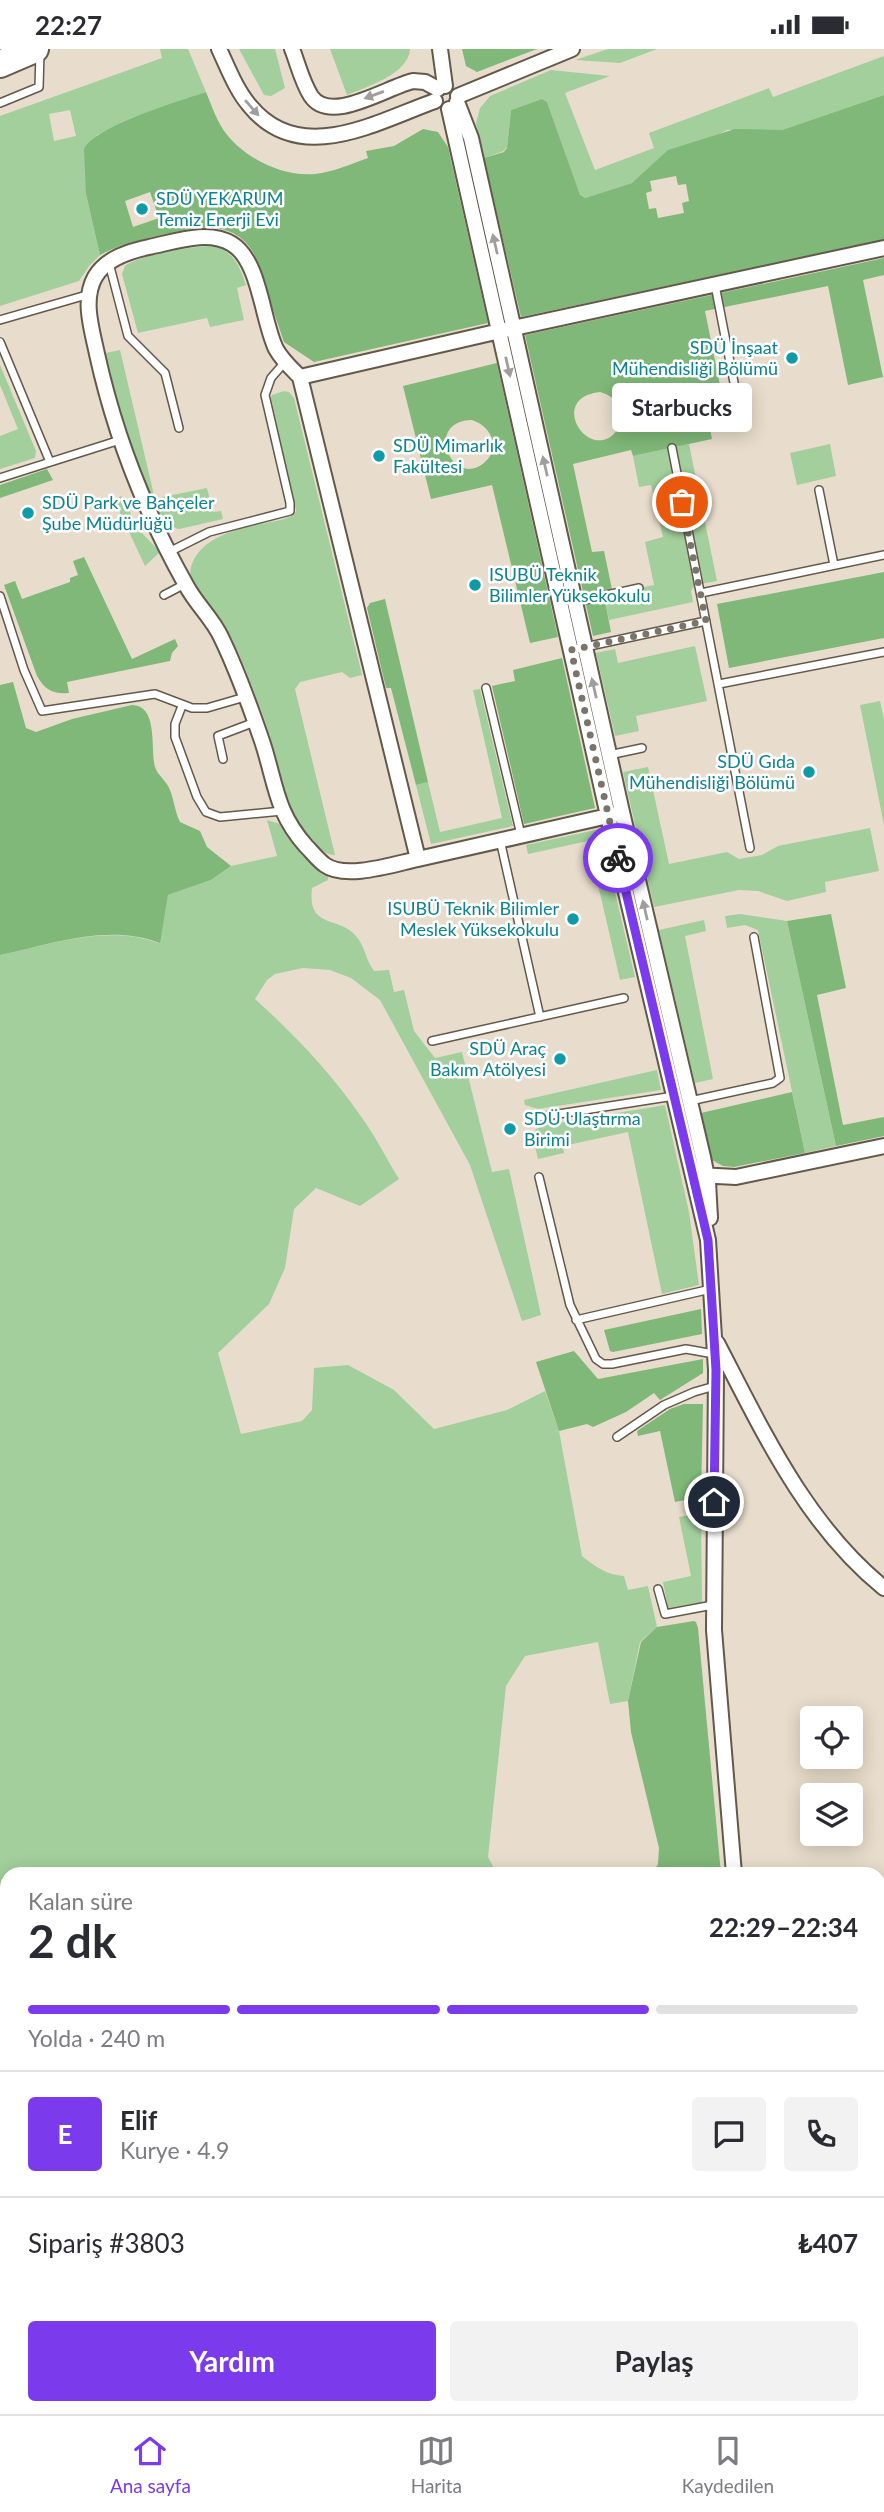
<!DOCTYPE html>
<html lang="tr">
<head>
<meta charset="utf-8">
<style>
  :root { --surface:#fff; --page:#f2f2f3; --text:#2b2b33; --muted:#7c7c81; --line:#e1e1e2; --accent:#7c3aed }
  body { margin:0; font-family:Lato,sans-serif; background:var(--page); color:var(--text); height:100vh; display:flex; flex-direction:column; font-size:26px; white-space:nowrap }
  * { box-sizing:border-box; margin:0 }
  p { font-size:23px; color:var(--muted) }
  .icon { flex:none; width:38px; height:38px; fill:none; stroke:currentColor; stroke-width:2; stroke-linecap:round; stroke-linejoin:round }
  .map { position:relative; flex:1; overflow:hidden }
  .panel { position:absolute; left:0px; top:1818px; width:886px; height:548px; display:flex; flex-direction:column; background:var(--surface); border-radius:21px 21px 0 0; box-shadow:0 4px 18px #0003 }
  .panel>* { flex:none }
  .controls { position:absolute; left:800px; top:1657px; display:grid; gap:14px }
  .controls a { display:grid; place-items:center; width:63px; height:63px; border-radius:7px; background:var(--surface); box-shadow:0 4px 18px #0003; font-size:35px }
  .pin { position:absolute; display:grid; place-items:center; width:60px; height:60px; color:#fff; margin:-30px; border:4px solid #fff; border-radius:50%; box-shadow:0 2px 7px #0007 }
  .courier { position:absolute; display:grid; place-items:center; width:70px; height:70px; margin:-35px; border:5px solid #7c3aed; border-radius:50%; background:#fff; color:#222; box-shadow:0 2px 9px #0007 }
  .bubble { position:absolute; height:49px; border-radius:7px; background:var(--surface); box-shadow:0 4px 18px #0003; font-size:23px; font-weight:700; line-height:49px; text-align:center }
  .summary em { font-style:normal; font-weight:700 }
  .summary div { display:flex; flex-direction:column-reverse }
  .summary { display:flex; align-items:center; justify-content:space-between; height:119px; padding:0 28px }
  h1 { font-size:46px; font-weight:700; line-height:52px }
  .bar { display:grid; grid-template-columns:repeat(4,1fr); gap:10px 7px; align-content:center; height:84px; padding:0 28px }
  .bar i { height:9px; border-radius:5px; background:var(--line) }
  .bar .current { background:var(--accent) }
  .bar p { grid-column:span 4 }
  .line { display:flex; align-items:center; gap:18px; padding:0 28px; border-top:2px solid var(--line) }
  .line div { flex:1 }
  .round { display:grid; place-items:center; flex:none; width:74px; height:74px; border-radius:7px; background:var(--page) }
  .cta { display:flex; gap:14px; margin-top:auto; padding:14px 28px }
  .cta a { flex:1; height:80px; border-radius:7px; background:var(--accent); color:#fff; font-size:28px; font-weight:700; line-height:80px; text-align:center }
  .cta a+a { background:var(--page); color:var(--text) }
  .status { display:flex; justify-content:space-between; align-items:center; height:49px; padding:0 35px; background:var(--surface); direction:ltr }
  .status svg { height:19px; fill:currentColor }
  .dock { display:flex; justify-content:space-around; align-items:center; height:98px; border-top:2px solid var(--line); background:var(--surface); font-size:19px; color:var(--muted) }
  .dock a { display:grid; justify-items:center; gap:4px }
  .dock .current { color:var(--accent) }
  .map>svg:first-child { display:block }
  .green { fill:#a2cf9c; fill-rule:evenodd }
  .forest { fill:#7fb878; fill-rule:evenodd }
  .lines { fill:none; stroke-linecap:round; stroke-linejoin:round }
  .lane-casing { stroke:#63594b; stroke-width:10 }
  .street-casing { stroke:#63594b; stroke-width:18 }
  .highway-casing { stroke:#63594b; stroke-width:30 }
  .lane { stroke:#fff; stroke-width:7 }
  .street { stroke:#fff; stroke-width:14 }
  .highway { stroke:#fff; stroke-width:26 }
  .oneway { fill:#a09e9a }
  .done { stroke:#7b746a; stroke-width:7; stroke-dasharray:0 12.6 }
  .route { stroke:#7c3aed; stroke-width:9 }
  .culture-dot { fill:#0f9aa8; stroke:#fff; stroke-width:2.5 }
  .labels { text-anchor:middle; stroke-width:5; stroke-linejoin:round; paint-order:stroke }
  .culture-label { font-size:18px; fill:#0d838f; stroke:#fff; text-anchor:start }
</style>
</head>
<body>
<div class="status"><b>22:27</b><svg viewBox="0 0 49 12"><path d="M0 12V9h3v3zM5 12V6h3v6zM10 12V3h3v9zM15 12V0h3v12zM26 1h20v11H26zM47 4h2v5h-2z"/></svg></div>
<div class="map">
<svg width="884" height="2365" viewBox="0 0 884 2365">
  <rect width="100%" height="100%" fill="#e8ddcc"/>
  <!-- green -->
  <path class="green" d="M160 0H188L206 43 141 67 97 86 86 145 100 206 89 217 79 232 0 257V67L162 9ZM70 61 76 87 54 92 49 65Z
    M239 0H275L285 39 271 47 264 46Z
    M330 0H410C409 25 366 38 347 46Z
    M608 0H657L620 14 575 11Z
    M884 7V46L782 81H727L646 123 632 134 585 149 580 147 547 53 542 50 511 61 507 98 504 102 484 109 476 74 480 59 490 47 551 21 610 27 565 44 595 121 654 99 649 84 769 39 773 48Z
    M215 197C234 203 240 218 246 236L237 239 244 271 210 278 207 269 138 284 122 225 125 217C139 206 196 196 215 197Z
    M120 301 154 446 158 449 207 439 213 463 221 462 223 470 179 480C144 475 113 336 106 304Z
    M0 316 36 402 35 409 0 420V387L18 380 0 336Z
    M284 342 289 343 294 349 362 626 350 629 342 623 300 633 295 640 335 806C327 806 322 802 316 797 277 763 280 706 261 661 251 635 236 591 219 569 208 554 184 535 192 515 205 481 253 478 284 470L294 466 296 462 271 349 272 346Z
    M689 395 717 532 695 536 691 542 693 553 609 571 604 547 654 536 645 493 663 488 651 436 639 438 633 407Z
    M830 395 836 427 797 436 790 404Z
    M121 447 141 483 160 503 145 517 114 451Z
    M695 597 707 652 636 667 639 682 615 687 596 604 615 600 618 614Z
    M480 640 513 777 431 795 416 736 428 733 440 783 502 769 473 641Z
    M880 652 884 670V776L860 656Z
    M648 718 669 815 727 803 739 810 762 806 778 797 870 779 879 822 825 833 826 843 787 852 758 842 739 841 654 858 623 723Z
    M267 771 280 775 308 809 328 825V831L312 839C307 881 338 866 356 887 365 897 366 912 374 922L389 921 394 943 404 941 414 982 435 1009 462 1003 492 1123 509 1120 541 1266 522 1272 470 1116 380 951 351 929 330 921 303 919 275 925 267 931 255 950C294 985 330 1023 360 1066 375 1086 386 1109 399 1130L360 1157 316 1139 294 1160 285 1219 269 1255 218 1304 241 1385 302 1372 312 1361 314 1319 348 1316 394 1341 434 1380 507 1361 545 1342 559 1382 582 1507C596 1518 607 1526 624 1527L628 1541 648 1537 657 1578 640 1593 628 1652 610 1655 598 1593 525 1607 506 1637 488 1808 496 1823 500 1825H7V2359H503L502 2365H0V906C52 895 107 875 159 894L168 846 211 831 231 817 277 807Z
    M600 780 635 928 620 931 588 792 528 805 526 796Z
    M740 865 787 872 836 1097 805 1104 758 881 745 876 727 879 725 867Z
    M704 871 706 882 685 887 713 1030 695 1034 659 881Z
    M657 1021 661 1041 538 1060 525 1056 524 1051Z
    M665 1056 689 1163 699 1236 662 1245 628 1083 563 1097 564 1104 538 1110 532 1084 540 1077Z
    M701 1464 702 1553 668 1559 663 1533 691 1527 679 1468Z"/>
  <!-- forest -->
  <path class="forest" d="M462 0H537L477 23 466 17Z
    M206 43C212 57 217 74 228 87 248 111 284 128 315 125 333 123 351 115 368 109L366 102 394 97 423 80 438 83 448 98 488 274 314 313 284 293 254 205C234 169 196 178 162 186 140 191 120 195 100 206L86 145 84 100C95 77 180 52 206 43ZM150 143 159 169 133 178 125 152Z
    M884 46V191L521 268 484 109 504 103 507 99 511 61 542 50 547 53 580 146 585 149 632 134 668 101 735 80 782 81ZM676 127 678 136 686 135 689 152 682 154 684 164 658 169 656 159 649 160 646 144 652 142 650 132Z
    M884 209V226L863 231 883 328 848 336 828 237 705 262 725 361 707 364 712 390 633 407 631 401 573 415 592 503 604 502 613 545 604 547 611 583 593 587 525 286ZM600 343C616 347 629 363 618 380 591 418 545 349 600 343Z
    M497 314 558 588 530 594 492 436 431 450 403 337ZM472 371C491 377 502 399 484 414 452 440 423 372 472 371Z
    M47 420 53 431 0 449V436Z
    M84 508 132 610 175 590 178 597 172 604 170 612 67 633 69 644C52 645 45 641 37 627L4 536 15 532 22 550 70 533V529L78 526 73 512Z
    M884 523V589L729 619 717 555Z
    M385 550 428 733 416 736 391 639H386L367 559 370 554Z
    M562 609 595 759 524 775 492 637 515 632 513 621Z
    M13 633 26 679 36 683 72 670 132 656C159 656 150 702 155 718 158 727 167 732 170 741 174 751 175 763 180 773L200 782 207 798 231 817 211 831 168 846 160 894C108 874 52 895 0 906V636Z
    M831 865 846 939 817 946 843 1076 884 1068V1087L836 1097 787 872Z
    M792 1043 805 1104 734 1118 723 1117 712 1111 701 1064Z
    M701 1260 702 1285 613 1303 610 1302 604 1281Z
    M574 1302 598 1330 703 1310V1324L660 1351 654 1344 626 1363 593 1378 587 1375 559 1382 536 1313Z
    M684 1355H703L701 1448 675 1453 660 1382 638 1387 637 1382 670 1360Z
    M694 1572 696 1573 698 1579 721 1825H652L658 1815 659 1799 631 1683 628 1652 641 1593 657 1578Z
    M629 2359H718L717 2365H622Z"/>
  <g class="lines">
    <defs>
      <path id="lane" d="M0 54 39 38 40 4
        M109 214 128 287 165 324 179 379
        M715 236 737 349
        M0 271 90 245
        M0 293 50 413
        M672 399 750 799
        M0 429 120 391
        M819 441 834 516
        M169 503 209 483 290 462V454L265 346 271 329 285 313
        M701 544 884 506
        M164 546 185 535
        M0 547 24 621 42 662 155 645 192 659H207L245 648
        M575 553 639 539
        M571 601 706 572
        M719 635 884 603
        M486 639 521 786
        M182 657 175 675V688L197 748 206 763 220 768 282 762
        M609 706 642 699
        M223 710 218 687 255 673
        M500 791 540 968
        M432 992 624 949
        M690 1052 773 1034 780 1029 754 888
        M533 1069 674 1047
        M539 1128 570 1256 596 1310 603 1315H612L686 1300 714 1305
        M576 1271 711 1240
        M617 1388 664 1356 694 1343 715 1337
        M658 1540 665 1565 713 1556"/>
      <path id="street" d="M219 0C228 19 236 41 250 57 300 118 376 73 435 52
        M292 0C298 15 302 33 311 47 330 76 387 38 413 32L425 33 438 40
        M440 0 445 37
        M458 47 572 0
        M457 53 471 89 622 763 703 1108 708 1133 710 1169
        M449 60 611 780 708 1191 716 1321 714 1581 734 1825
        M300 328 418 810 617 765
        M418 810C394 815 346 831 325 816 318 811 312 803 306 797 275 762 276 734 262 692 250 657 237 621 221 588 212 569 196 555 186 536 145 463 115 387 97 305 92 281 82 251 95 228 106 209 130 202 149 198 174 193 208 180 232 195 260 212 262 271 276 300 282 311 291 319 300 328L500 282 884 199
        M698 1126 736 1128 884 1097
        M717 1294C763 1382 805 1475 884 1539
        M729 2365 730 2359"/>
      <path id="highway" d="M0 15 35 0"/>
    </defs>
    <!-- lane casing -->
    <use href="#lane" class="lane-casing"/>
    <!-- street casing -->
    <use href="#street" class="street-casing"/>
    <!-- highway casing -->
    <use href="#highway" class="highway-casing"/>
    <!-- lane -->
    <use href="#lane" class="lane"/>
    <!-- street -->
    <use href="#street" class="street"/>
    <!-- highway -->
    <use href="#highway" class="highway"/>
  </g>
  <!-- one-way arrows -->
  <defs><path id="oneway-solid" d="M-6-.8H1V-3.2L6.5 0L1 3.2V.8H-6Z" transform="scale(1.75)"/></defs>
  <g class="oneway">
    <use href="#oneway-solid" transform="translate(374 46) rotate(160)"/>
    <use href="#oneway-solid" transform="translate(252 59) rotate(49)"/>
    <use href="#oneway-solid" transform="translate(495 195) rotate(-103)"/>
    <use href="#oneway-solid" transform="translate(508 318) rotate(77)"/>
    <use href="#oneway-solid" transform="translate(545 417) rotate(-103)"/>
    <use href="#oneway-solid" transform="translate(594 639) rotate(-103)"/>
    <use href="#oneway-solid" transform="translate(645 861) rotate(-103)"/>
  </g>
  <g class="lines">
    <!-- done -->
    <path class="done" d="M618 809 571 601 706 572 682 453"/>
    <!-- route -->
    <path class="route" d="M618 809 708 1191 716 1321 714 1453"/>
  </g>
  <!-- markers -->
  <g class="culture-dot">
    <circle cx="142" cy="160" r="7"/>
    <circle cx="792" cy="309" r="7"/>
    <circle cx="379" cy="407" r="7"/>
    <circle cx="28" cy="464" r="7"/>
    <circle cx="475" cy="536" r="7"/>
    <circle cx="809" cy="723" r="7"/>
    <circle cx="573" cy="870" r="7"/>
    <circle cx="560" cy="1010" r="7"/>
    <circle cx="510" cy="1080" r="7"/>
  </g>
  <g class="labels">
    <!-- culture labels -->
    <g class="culture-label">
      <text x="156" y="156">SDÜ YEKARUM<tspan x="156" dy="21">Temiz Enerji Evi</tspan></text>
      <text x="778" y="305" text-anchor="end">SDÜ İnşaat<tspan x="778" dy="21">Mühendisliği Bölümü</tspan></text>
      <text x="393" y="403">SDÜ Mimarlık<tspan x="393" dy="21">Fakültesi</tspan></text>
      <text x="42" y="460">SDÜ Park ve Bahçeler<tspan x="42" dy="21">Şube Müdürlüğü</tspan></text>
      <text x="489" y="532">ISUBÜ Teknik<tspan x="489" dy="21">Bilimler Yüksekokulu</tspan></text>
      <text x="795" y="719" text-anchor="end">SDÜ Gıda<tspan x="795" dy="21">Mühendisliği Bölümü</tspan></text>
      <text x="559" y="866" text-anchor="end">ISUBÜ Teknik Bilimler<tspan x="559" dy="21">Meslek Yüksekokulu</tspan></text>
      <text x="546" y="1006" text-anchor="end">SDÜ Araç<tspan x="546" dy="21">Bakım Atölyesi</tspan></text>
      <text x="524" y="1076">SDÜ Ulaştırma<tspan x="524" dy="21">Birimi</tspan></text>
    </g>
  </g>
</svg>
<div class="controls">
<a><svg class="icon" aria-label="locate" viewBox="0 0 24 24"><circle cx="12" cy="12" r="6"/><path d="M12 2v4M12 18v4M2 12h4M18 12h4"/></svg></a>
<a><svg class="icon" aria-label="layers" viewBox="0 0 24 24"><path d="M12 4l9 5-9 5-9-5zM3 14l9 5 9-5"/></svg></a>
</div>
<div class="pin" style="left:682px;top:453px;background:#ea580c"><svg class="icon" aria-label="bag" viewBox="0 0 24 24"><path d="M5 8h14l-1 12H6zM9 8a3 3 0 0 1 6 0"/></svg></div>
<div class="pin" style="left:714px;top:1453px;background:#1f2937"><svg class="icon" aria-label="home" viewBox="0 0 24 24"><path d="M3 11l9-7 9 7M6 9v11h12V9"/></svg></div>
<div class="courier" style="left:618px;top:809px"><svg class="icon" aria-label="bike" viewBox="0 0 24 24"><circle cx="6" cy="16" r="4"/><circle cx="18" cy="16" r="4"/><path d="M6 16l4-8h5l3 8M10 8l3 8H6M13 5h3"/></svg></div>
<div class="bubble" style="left:612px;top:334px;width:140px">Starbucks</div>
<section class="panel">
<div class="summary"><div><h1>2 dk</h1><p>Kalan süre</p></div><em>22:29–22:34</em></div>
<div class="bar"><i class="current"></i><i class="current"></i><i class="current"></i><i></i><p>Yolda · 240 m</p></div>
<div class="line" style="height:126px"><b class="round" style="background:var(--accent);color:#fff">E</b><div><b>Elif</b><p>Kurye · 4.9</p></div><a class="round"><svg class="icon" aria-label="chat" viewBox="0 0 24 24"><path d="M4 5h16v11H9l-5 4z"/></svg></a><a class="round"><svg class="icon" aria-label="phone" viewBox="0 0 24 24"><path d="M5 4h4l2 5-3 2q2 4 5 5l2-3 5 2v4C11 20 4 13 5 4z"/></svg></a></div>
<div class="line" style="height:91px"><div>Sipariş #3803</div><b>₺407</b></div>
<div class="cta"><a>Yardım</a><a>Paylaş</a></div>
</section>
</div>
<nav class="dock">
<a class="current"><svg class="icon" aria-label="home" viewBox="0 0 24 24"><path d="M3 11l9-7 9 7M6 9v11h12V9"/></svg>Ana sayfa</a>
<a><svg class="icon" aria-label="map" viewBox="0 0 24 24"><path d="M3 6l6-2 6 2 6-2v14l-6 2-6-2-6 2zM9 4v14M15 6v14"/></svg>Harita</a>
<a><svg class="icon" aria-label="saved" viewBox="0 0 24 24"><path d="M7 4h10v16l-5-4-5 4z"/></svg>Kaydedilen</a>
</nav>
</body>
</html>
